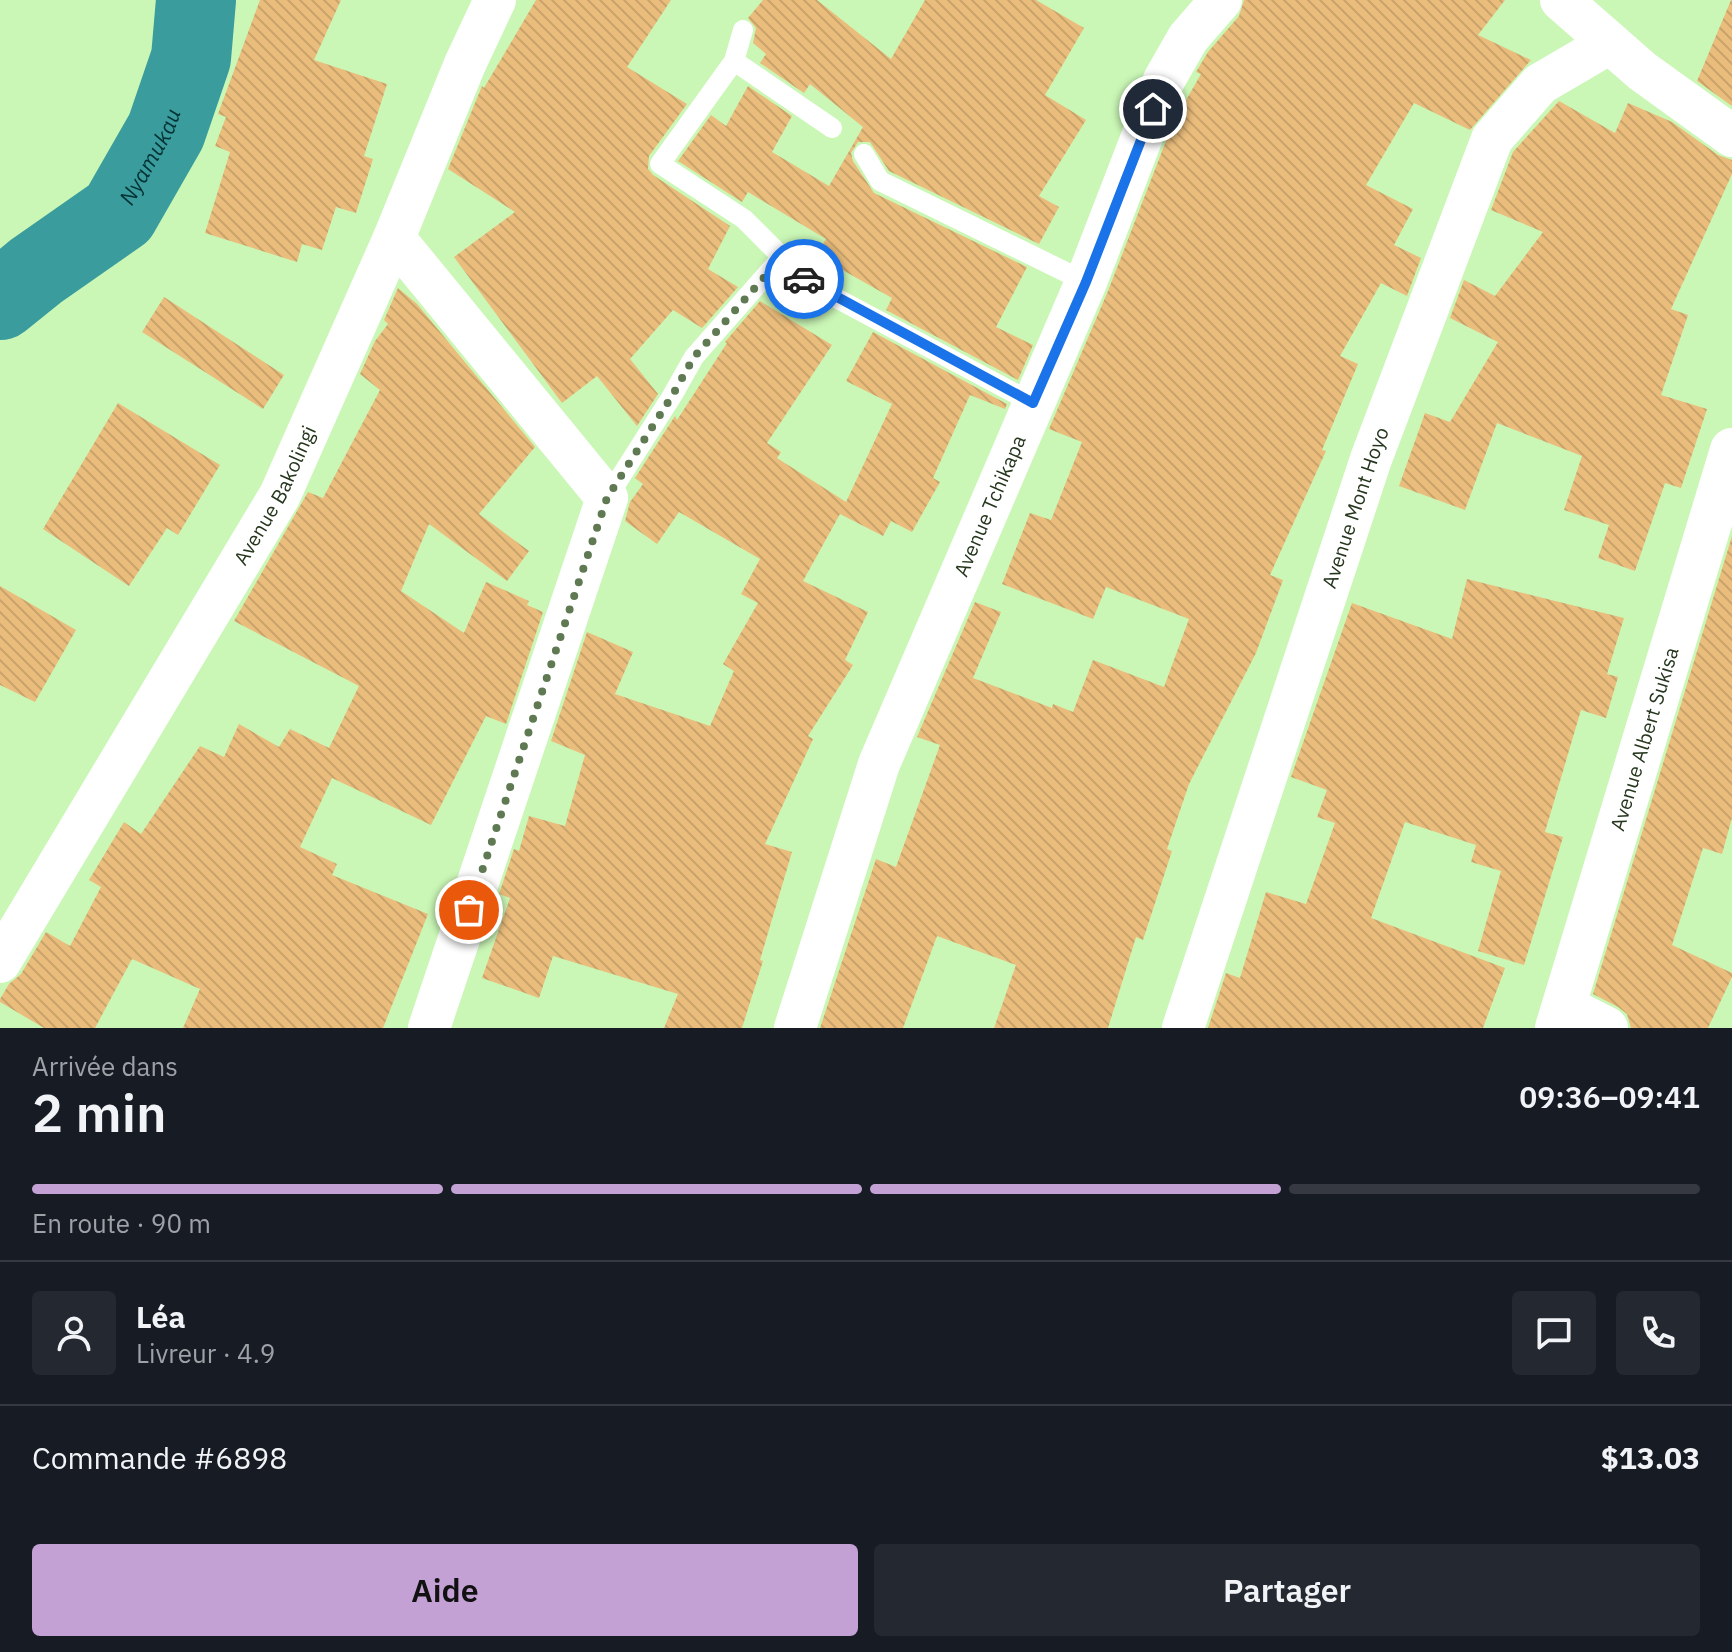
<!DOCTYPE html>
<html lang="fr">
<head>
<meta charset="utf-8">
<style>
  :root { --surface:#171b24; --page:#242831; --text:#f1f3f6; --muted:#9ea1a6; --line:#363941; --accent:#c4a1d4 }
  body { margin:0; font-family:"IBM Plex Sans",sans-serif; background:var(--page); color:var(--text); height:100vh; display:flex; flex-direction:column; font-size:30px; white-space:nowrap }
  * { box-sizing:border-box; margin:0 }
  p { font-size:26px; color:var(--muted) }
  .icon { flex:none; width:44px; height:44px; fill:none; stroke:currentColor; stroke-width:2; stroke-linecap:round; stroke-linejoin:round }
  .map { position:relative; height:1028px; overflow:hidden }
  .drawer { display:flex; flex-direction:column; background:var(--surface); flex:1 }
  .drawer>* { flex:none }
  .pin { position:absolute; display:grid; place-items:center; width:68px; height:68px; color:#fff; margin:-34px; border:4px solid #fff; border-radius:50%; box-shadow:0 2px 8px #0007 }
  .courier { position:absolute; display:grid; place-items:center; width:80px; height:80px; margin:-40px; border:6px solid #1a73e8; border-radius:50%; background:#fff; color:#222; box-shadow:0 2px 10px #0007 }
  .head em { font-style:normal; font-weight:600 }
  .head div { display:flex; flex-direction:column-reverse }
  .head { display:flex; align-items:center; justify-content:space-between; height:136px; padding:0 32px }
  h1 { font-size:52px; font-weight:600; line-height:60px }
  .bar { display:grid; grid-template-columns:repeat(4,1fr); gap:12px 8px; align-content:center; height:96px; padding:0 32px }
  .bar i { height:10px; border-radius:6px; background:var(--line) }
  .bar .on { background:var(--accent) }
  .bar p { grid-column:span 4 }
  .line { display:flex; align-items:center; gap:20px; padding:0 32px; border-top:2px solid var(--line) }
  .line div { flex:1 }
  .round { display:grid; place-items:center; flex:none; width:84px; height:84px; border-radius:8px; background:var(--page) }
  .cta { display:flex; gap:16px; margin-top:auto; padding:16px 32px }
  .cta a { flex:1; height:92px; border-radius:8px; background:var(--accent); color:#111; font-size:32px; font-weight:600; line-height:92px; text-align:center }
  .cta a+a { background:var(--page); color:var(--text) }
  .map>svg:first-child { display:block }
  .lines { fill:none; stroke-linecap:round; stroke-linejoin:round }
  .river { stroke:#3a9c9d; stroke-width:80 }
  .building { fill:url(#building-back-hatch) }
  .lane { stroke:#fff; stroke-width:20 }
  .street { stroke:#fff; stroke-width:42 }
  .secondary { stroke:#fff; stroke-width:44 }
  .done { stroke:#5f7a53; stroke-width:8; stroke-dasharray:0 14.4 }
  .route { stroke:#1a73e8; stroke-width:10 }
  .labels { text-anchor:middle; stroke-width:8; stroke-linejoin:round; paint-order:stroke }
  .street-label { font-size:20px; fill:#25361d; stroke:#fff }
  .water-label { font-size:22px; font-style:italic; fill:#023233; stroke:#fff }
</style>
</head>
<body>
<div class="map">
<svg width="1732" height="1028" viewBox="0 0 1732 1028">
  <defs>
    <pattern id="building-back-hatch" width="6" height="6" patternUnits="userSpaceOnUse" patternTransform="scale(2)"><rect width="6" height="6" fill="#eabd7c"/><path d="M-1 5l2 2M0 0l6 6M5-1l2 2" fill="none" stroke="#c9a36b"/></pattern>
  </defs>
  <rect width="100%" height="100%" fill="#caf7b6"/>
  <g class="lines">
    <!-- river -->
    <path class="river" id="s1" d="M0 300 36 271 119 213 166 131 191 58 196 0"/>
  </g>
  <!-- building -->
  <path class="building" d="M260 0H341L314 60 387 84 364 156 373 159 356 213 336 207 322 250 302 244 297 262 205 233 230 152 215 146 226 117 218 114Z
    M536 0H671L627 67 687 104 649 156 648 169 653 175 730 226 708 269 738 287 702 328 673 310 630 359 658 394 637 426 597 376 562 403 454 257 515 212 448 169 482 86 484 88Z
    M763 0H817L891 59 925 0H1036L1084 28 1045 95 1086 120 1039 196 1059 207 1039 244 889 171 870 142H858L851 153 853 161 874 193 1027 267 996 327 1033 345 1018 380 886 310 892 298 816 255 826 239 748 192 742 202 678 161 711 115 726 126 748 86 792 116 772 152 829 186 863 127 810 84 804 93 760 63 766 54 753 43 756 28 748 18Z
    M1244 0H1505L1478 35 1531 60 1470 130 1414 103 1366 185 1413 209 1394 245 1421 258 1407 296 1381 283 1340 356 1358 364 1322 450 1326 451 1270 575 1283 580 1256 653 1189 784 1167 849 1172 851 1143 940 1136 937 1108 1028H994L1016 965 937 936 903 1028H820L876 859 896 867 940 745 917 737 975 602 1001 612 973 678 1052 708 1053 704 1073 712 1093 660 1164 687 1189 619 1106 587 1093 619 1002 584 1030 513 1051 520 1082 442 1049 429 1108 291 1173 123 1201 74 1196 72 1208 52 1239 16Z
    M1731 0H1732V106L1697 81Z
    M1559 101 1615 133 1628 103 1672 122 1718 155 1732 160V174L1671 309 1688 315 1661 395 1707 409 1681 488 1665 483 1635 571 1598 558 1609 525 1564 510 1582 456 1497 423 1465 510 1399 486 1425 413 1450 422 1498 342 1450 318 1464 280 1495 296 1543 232 1491 210 1513 152Z
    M398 288 417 304 535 447 479 514 529 551 507 581 429 524 401 591 464 633 486 582 529 601 527 605 543 612 506 724 486 716 431 825 332 778 300 847 337 864 332 875 428 914 383 1028H183L200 989 132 959 95 1028H44L0 1002V999L9 984 21 974 46 932 70 946 101 887 89 880 124 822 141 834 200 746 224 757 239 724 279 747 290 729 329 748 359 686 234 621 308 492 323 498 380 390 360 374 375 341 388 324 384 320Z
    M164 297 284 375 263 409 142 332Z
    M760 301 832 345 767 443 781 452 777 458 846 502 892 404 846 381 873 332 1007 404 1005 409 970 395 933 478 940 482 912 532 891 521 883 536 840 514 803 581 868 612 845 660 853 665 808 736 813 739 765 844 792 852 760 960 763 961 742 1028H664L678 994 553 956 539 998 482 978 510 898 499 894 514 849 519 851 529 816 565 826 585 755 551 741 587 632 633 652 615 694 710 726 734 671 723 664 758 603 741 594 760 559 679 512 657 544 625 521 630 502 643 484 635 478 675 416 677 420 727 343 725 342Z
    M118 403 220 465 178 535 167 528 129 586 43 529Z
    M1732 536V818L1722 854 1703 848 1672 945 1732 973V977L1708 1028H1631L1627 1014 1618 1007 1593 994Z
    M1467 579 1624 618 1607 674 1618 677 1606 718 1581 710 1545 832 1563 837 1524 965 1478 951 1501 871 1471 862 1476 845 1405 822 1371 918 1505 968 1483 1028H1208L1226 973 1240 978 1266 892 1306 904 1335 823 1317 817 1327 790 1291 777 1352 603 1452 639Z
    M0 586 76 630 35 702 0 685Z"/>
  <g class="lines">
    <!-- lane -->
    <path class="lane" d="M743 30 734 61 660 164 744 219 808 283 1033 403
      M734 61 832 128
      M864 154 880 181 1086 282
      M607 498 672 396 694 357 782 257"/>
    <!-- street -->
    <g class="street">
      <path d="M1561 0 1642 71 1732 136"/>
      <path d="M394 238 607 498 429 1028"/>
      <path id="s2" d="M0 962 280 495 394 238 465 64 495 0"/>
      <path d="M1564 1006 1607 1028"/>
      <path id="s3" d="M795 1028 879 764 1086 282 1164 80 1188 38 1221 0"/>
      <path id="s4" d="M1183 1028 1371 459 1492 139 1540 84 1610 43"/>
    </g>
    <!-- secondary -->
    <path class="secondary" id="s5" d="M1557 1028 1732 450"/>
  </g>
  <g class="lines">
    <!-- done -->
    <path class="done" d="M469 910 607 498 672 396 694 357 782 257 804 279"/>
    <!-- route -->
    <path class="route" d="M804 279 1033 403 1086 282 1153 109"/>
  </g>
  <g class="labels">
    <!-- street labels -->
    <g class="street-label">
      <text dy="7" stroke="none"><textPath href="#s2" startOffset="542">Avenue Bakolingi</textPath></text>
      <text dy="7" stroke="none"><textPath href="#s3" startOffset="558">Avenue Tchikapa</textPath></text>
      <text dy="7" stroke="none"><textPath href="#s4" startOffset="548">Avenue Mont Hoyo</textPath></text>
      <text dy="7" stroke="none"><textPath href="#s5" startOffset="302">Avenue Albert Sukisa</textPath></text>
    </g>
    <!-- water labels -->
    <g class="water-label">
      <text dy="8" stroke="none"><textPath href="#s1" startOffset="212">Nyamukau</textPath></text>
    </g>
  </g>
</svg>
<div class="pin" style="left:469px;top:910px;background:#ea580c"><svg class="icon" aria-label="bag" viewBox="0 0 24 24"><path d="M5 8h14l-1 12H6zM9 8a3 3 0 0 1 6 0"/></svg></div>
<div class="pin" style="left:1153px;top:109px;background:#1f2937"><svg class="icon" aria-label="home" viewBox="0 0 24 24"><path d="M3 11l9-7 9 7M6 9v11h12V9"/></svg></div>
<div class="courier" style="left:804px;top:279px"><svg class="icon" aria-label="car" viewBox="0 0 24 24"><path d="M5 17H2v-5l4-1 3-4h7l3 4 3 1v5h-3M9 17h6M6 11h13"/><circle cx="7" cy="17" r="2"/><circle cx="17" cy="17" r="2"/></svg></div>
</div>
<section class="drawer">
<div class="head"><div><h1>2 min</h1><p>Arrivée dans</p></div><em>09:36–09:41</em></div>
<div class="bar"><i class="on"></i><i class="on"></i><i class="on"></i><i></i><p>En route · 90 m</p></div>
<div class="line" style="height:144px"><a class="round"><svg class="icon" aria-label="person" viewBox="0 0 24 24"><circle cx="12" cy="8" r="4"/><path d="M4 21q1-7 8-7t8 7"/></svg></a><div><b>Léa</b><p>Livreur · 4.9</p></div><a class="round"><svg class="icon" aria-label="chat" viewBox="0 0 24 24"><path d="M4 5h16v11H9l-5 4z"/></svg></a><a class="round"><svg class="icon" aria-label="phone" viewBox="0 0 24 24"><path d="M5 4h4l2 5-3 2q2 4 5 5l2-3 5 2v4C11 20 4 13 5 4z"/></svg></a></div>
<div class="line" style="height:104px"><div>Commande #6898</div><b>$13.03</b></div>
<div class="cta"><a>Aide</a><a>Partager</a></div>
</section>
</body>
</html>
